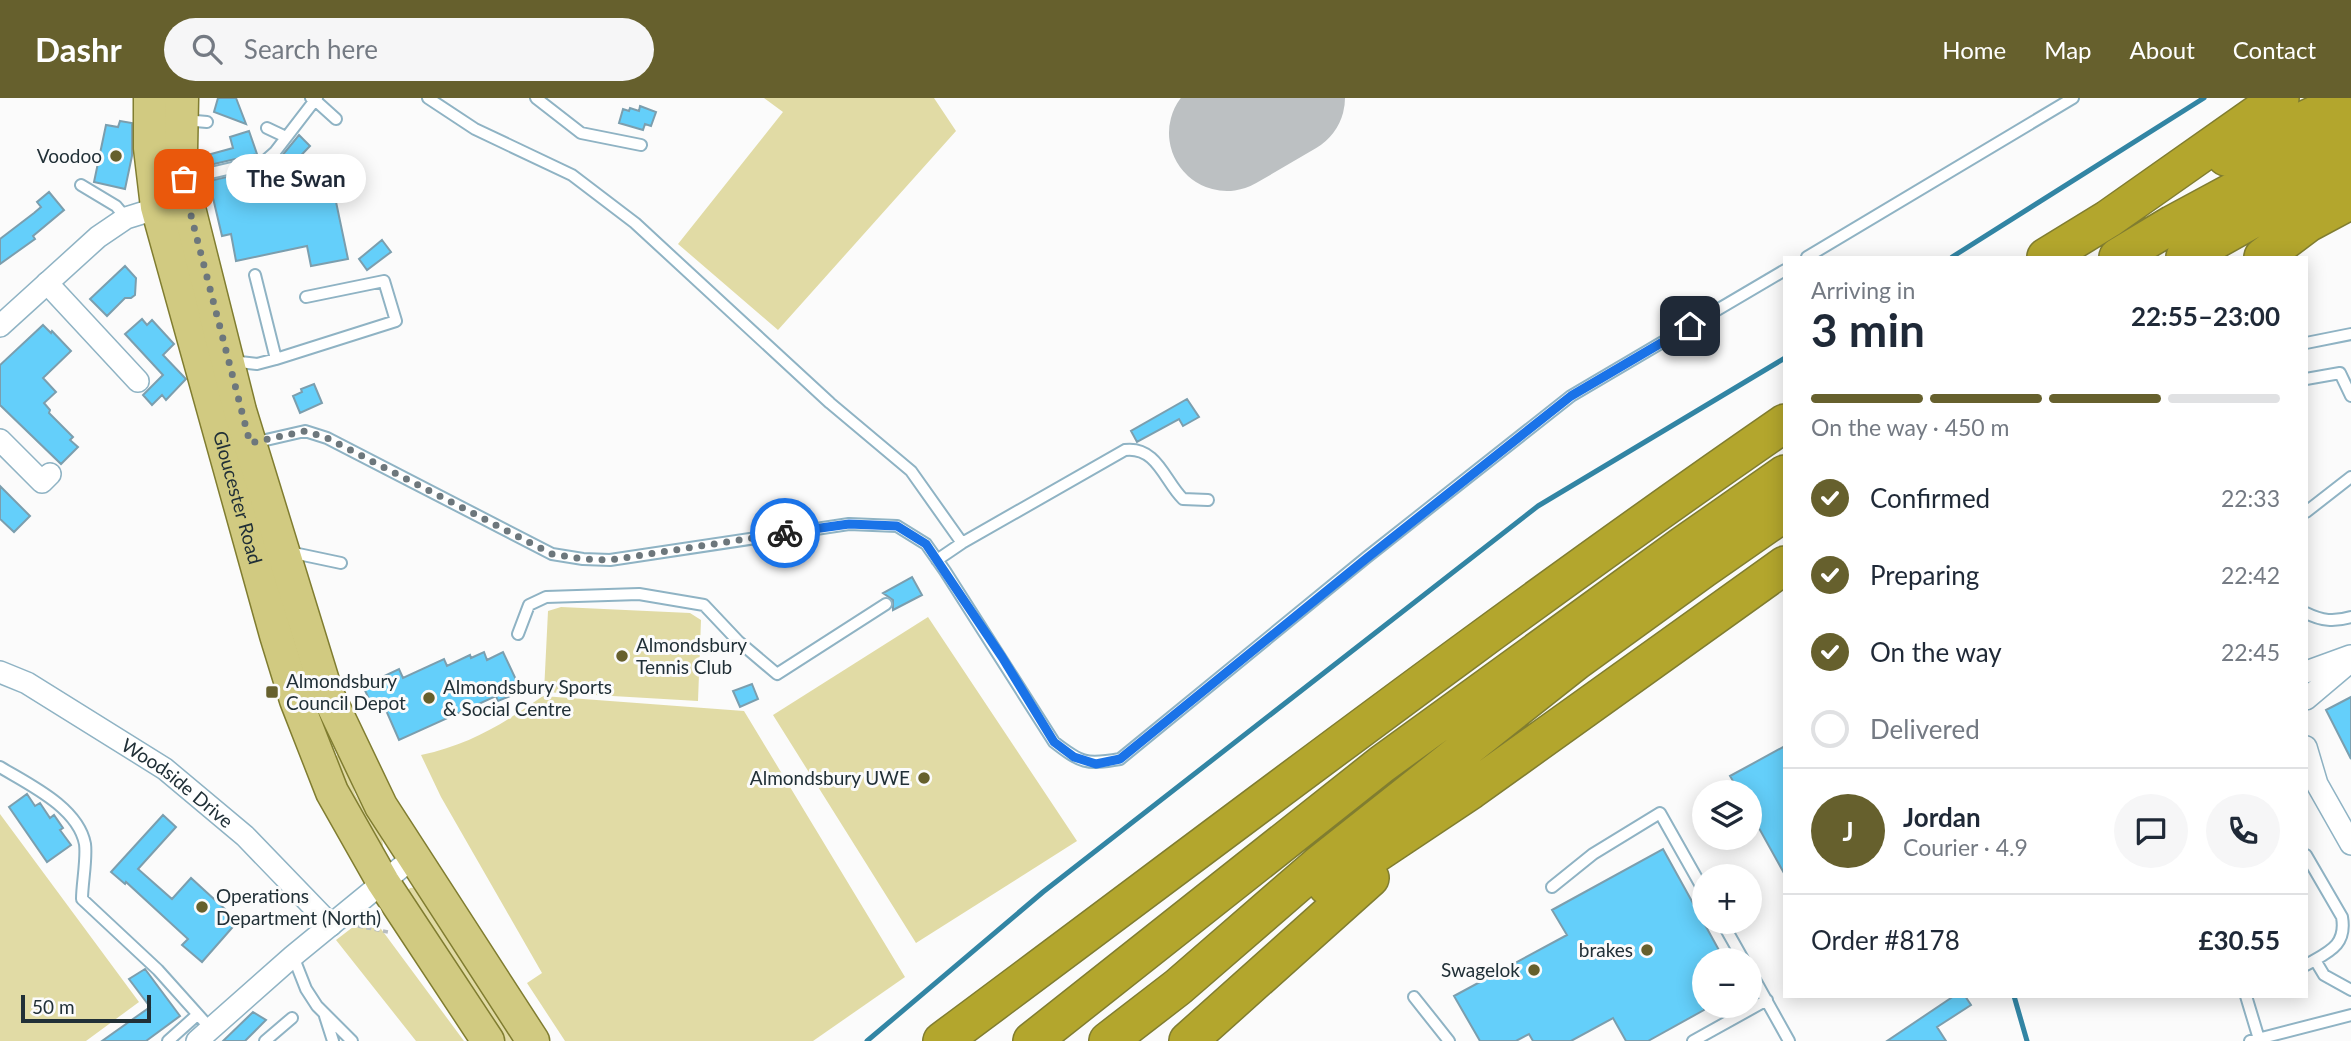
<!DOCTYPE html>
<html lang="en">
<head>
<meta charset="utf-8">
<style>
  :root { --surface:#fff; --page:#f6f6f7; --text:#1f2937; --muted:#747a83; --line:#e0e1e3; --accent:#66602d }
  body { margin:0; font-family:Lato,sans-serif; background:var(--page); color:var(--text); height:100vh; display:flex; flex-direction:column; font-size:26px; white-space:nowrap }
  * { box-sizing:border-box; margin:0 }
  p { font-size:23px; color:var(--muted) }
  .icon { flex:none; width:38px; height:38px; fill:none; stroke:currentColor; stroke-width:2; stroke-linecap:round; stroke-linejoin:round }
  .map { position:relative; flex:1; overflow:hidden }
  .side { position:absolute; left:1783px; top:158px; width:525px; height:742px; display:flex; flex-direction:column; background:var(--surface); border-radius:0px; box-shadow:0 4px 18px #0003 }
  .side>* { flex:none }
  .buttons { position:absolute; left:1692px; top:682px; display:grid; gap:14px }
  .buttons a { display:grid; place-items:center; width:70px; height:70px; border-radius:50%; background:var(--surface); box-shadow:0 4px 18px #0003; font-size:35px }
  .scale { position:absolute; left:21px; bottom:18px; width:130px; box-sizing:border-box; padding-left:7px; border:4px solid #213037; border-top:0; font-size:19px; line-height:24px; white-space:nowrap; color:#213037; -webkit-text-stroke:5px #fbfbfb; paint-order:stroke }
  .pin { position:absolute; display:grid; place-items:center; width:60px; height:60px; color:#fff; margin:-30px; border-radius:14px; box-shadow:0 4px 10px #0006 }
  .courier { position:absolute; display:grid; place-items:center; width:70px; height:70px; margin:-35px; border:5px solid #1a73e8; border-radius:50%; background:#fff; color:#222; box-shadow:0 2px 9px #0007 }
  .bubble { position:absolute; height:49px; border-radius:24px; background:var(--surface); box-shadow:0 4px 18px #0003; font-size:23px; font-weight:700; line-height:49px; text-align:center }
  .head em { font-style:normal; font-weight:700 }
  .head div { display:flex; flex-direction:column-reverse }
  .head { display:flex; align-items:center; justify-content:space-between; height:119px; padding:0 28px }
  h1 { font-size:46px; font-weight:700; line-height:52px }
  .bar { display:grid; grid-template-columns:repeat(4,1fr); gap:10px 7px; align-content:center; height:84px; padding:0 28px }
  .bar i { height:9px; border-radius:5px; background:var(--line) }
  .bar .current { background:var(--accent) }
  .bar p { grid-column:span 4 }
  .line { display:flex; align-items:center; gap:18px; padding:0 28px; border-top:2px solid var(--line) }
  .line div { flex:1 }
  .round { display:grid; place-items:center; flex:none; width:74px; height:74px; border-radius:37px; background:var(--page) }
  ol { padding:0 28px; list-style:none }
  li { display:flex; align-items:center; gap:21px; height:77px }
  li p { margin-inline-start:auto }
  li .icon { padding:7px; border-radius:50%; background:var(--accent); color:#fff; stroke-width:4 }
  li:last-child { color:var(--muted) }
  li i { width:38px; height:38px; border:4px solid var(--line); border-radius:50% }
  header { display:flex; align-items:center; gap:42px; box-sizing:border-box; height:98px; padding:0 35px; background:var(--accent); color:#fff }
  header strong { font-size:33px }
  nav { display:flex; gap:38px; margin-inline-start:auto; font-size:24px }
  .search { width:490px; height:63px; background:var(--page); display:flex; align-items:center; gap:18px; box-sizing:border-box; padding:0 24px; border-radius:38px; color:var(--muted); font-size:26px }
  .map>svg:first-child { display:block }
  .green { fill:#e1dba5 }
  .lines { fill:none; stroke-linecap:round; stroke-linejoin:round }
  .stream { stroke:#3285a4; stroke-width:5 }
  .runway { stroke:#bcc0c2; stroke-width:116 }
  .building { fill:#64cffa; stroke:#7b9eae; stroke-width:2 }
  .lane-casing { stroke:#8fb3c4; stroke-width:14 }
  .street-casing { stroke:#8fb3c4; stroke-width:24 }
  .primary-casing { stroke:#807d30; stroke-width:35 }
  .highway-casing { stroke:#807d30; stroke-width:40 }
  .path { stroke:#b8bdbf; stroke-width:3.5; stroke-dasharray:5 3.5; stroke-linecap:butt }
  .lane { stroke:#fff; stroke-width:10 }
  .street { stroke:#fff; stroke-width:21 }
  .primary { stroke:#d1ca81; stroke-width:32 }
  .highway { stroke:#b3a62d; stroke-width:37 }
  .done { stroke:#6d777c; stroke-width:7; stroke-dasharray:0 12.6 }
  .route { stroke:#1a73e8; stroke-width:9 }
  .poi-dot { fill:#66602d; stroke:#fbfbfb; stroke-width:2.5 }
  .labels { text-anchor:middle; stroke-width:6; stroke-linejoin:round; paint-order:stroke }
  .poi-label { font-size:19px; fill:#213037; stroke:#fbfbfb; text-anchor:end }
  .street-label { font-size:19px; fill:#213037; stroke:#fbfbfb }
</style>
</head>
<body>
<header>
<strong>Dashr</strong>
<div class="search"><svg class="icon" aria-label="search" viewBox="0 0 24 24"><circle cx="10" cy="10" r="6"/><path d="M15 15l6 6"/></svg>Search here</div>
<nav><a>Home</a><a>Map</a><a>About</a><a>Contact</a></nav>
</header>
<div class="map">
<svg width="2351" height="943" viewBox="0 0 2351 943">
  <rect width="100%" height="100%" fill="#fbfbfb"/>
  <!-- green -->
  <path class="green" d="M764 0H934L956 33 778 232 678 146 783 14Z
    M561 509 690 515 701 522 698 603 544 594 548 513Z
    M928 519 1077 743 916 845 773 617Z
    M543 598 744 613 905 879 813 943H565L527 885 542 875 441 699 421 657C471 646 501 627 543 598Z
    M340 656 343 657 355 696 382 741 383 747 379 752 373 751 333 660Z
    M0 716 139 904 86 943H0Z
    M419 789 519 943H500L405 796 410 790Z
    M370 816 464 943H416L336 842Z"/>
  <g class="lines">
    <!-- stream -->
    <path class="stream" d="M1952 159 2204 0
      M2014 898 2027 943
      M867 943 1043 794 1538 408 1785 260"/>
    <!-- runway -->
    <path class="runway" d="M1227 35 1287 0"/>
  </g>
  <!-- building -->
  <path class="building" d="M218 0H236L246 26 214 14Z
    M640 8 656 14 651 28 645 26 643 32 619 25 623 11 629 13 630 10 639 13Z
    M120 23 132 25V58L125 91 94 84 106 27 118 29Z
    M249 33 257 56 201 69 200 59 233 50 230 39Z
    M299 37 310 48 267 93 331 80 348 161 311 168 307 148 236 163 231 136 222 138 209 83 263 71 264 74 281 59Z
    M49 94 64 112 33 138 35 141 0 166V141L34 115 41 109 37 104Z
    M382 142 391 154 367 172 359 161Z
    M125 168 136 180 135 197 131 200H125L107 218 90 201Z
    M142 221 147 227 152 222 174 246 163 257 186 281 166 302 162 297 152 307 143 297 163 277 125 236Z
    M43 227 51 235 52 233 71 253 43 280 56 294 44 305 50 312 49 315 73 339 70 342 78 349 61 366 0 307V267Z
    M314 286 322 305 300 315 293 298 302 294 301 291Z
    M1187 301 1199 319 1183 328 1179 321 1137 344 1131 333Z
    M0 388 30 418 14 434 0 421Z
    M912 479 922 497 893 512V502L883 495Z
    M484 554 487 562 503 554 519 588 510 592 513 597 498 603 496 598 399 642 382 603 372 608 363 588 399 571 403 580 444 561 447 568 470 557 471 560Z
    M752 586 758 601 740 609 733 593Z
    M2351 599V661L2326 612Z
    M1785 648V777L1750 714V695H1740L1730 678Z
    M27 696 35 708 40 705 50 720 54 717 63 730 60 732 71 747 47 764 9 709Z
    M163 717 176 729 138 771 172 801 191 780 238 823 202 864 182 847 188 841 126 784 125 786 111 774Z
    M1663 751 1725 863H1704V912L1648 943H1626L1613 920 1571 943H1533L1529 936 1516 943H1480L1454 898 1567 837 1552 812Z
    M145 871 180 918 146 943H102L150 909 129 881Z
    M1954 898H1965L1971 907 1937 929 1946 943H1887Z
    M253 914 266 922 245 943H223Z"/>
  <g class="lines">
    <defs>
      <path id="lane" d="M317 0 315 2 336 21
        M428 0 475 31 572 77 635 125 830 305 911 373 962 445
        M536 0 581 35 641 47
        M184 22 207 24
        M267 30 286 39
        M189 80 266 62 275 54 315 2 311 0
        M81 87 116 108 126 120
        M1807 159 2073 0
        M2306 245 2351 236
        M276 261 396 223 384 183 306 199
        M231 263 257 266 276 261 255 177
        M2306 281 2340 275 2351 298
        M253 345 305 333 327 340 552 456 583 461 610 462 849 426 897 428 926 446 945 473 1054 644C1081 665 1086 667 1120 661L1367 459 1571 298 1785 172
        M2306 414 2351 379
        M289 454 341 465
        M937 462 962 445 1125 352C1157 348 1165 384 1183 401L1208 402
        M2306 515C2322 523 2334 524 2351 519
        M518 536 529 507 546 499 639 496 704 507 738 543 777 576 886 506
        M0 669C28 686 78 709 85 746 87 761 82 786 82 801L158 872 210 930
        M2306 757 2342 819C2347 848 2328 854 2306 867
        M1552 789 1593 756 1660 715 1704 793
        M1722 824 1744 863
        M293 858 306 891 317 908 352 943
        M2315 862 2324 877 2351 892
        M1750 873 1789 943
        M2246 898 2259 941
        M1414 899 1449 943
        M325 918 333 943
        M168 943 197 917
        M265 943 292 920
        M1693 943 1767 902
        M2250 943 2351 917"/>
      <g id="street">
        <path d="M47 185 138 283"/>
        <path d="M0 228 98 139 126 120 168 107"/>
        <path d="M0 342 42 384 50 376"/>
        <path id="s1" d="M0 574 27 585 165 671 245 738 331 827"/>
        <path d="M2306 574 2350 558"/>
        <path d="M2306 601 2351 563"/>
        <path d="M2306 649 2317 686 2351 746"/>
        <path d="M197 943 293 858 415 758"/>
      </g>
      <g id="primary">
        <path id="s2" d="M150 0V50L157 109 276 537 296 602 332 694 383 784 488 943"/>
        <path d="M182 0 181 53 187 102 240 313 326 593 381 708 533 943"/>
      </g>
      <path id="highway" d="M2226 59 2351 0
        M2046 159 2108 121 2280 0
        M2118 159 2173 126 2351 30
        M2185 159 2351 66
        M2263 159 2308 125 2351 102
        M1327 788 1471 692 1785 467
        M942 943C1222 735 1498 523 1785 325
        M1032 943 1382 666 1682 448 1785 376
        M1108 943 1178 889 1320 766 1576 563 1703 471 1785 414
        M1188 943 1370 780"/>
    </defs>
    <!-- lane casing -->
    <use href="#lane" class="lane-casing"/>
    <!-- street casing -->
    <use href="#street" class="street-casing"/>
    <!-- primary casing -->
    <use href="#primary" class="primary-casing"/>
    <!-- highway casing -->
    <use href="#highway" class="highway-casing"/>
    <!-- path -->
    <path class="path" d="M358 828 388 834"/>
    <!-- lane -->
    <use href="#lane" class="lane"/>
    <!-- street -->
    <use href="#street" class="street"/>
    <!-- primary -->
    <use href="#primary" class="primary"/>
    <!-- highway -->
    <use href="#highway" class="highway"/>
  </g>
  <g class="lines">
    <!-- done -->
    <path class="done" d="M184 81 187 102 250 345 305 333 327 340 552 456 583 461 610 462 785 435"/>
    <!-- route -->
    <path class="route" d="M785 435 849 426 897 428 926 446 1002 559 1054 644 1074 659 1096 666 1120 661 1367 460 1571 298 1690 228"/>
  </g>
  <!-- markers -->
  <g class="poi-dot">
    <circle cx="116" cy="58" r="7"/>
    <circle cx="622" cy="558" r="7"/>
    <rect x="265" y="587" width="14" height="14" rx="3.5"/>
    <circle cx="429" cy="600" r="7"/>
    <circle cx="924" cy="680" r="7"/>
    <circle cx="202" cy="809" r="7"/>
    <circle cx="1647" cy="852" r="7"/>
    <circle cx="1534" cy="872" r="7"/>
  </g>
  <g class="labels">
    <!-- poi labels -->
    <g class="poi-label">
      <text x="102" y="65">Voodoo</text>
      <text x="636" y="554" text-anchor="start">Almondsbury<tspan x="636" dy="22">Tennis Club</tspan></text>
      <text x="286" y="590" text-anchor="start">Almondsbury<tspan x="286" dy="22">Council Depot</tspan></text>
      <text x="443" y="596" text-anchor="start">Almondsbury Sports<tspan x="443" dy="22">&amp; Social Centre</tspan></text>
      <text x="910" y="687">Almondsbury UWE</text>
      <text x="216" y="805" text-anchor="start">Operations<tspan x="216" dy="22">Department (North)</tspan></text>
      <text x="1633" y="859">brakes</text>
      <text x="1520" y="879">Swagelok</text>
    </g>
    <!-- street labels -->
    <g class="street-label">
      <text dy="7" stroke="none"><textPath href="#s2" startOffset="411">Gloucester Road</textPath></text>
      <text dy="7" stroke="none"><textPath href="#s1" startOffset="210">Woodside Drive</textPath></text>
    </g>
  </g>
</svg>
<div class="buttons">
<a><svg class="icon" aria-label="layers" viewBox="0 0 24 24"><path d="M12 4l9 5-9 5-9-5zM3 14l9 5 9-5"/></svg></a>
<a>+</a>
<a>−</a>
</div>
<div class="scale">50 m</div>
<div class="pin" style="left:184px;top:81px;background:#ea580c"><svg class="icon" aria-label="bag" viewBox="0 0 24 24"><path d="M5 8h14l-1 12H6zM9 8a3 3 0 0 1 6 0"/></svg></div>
<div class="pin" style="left:1690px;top:228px;background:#1f2937"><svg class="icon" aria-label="home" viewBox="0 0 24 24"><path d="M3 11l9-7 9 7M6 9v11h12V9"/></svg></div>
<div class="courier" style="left:785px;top:435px"><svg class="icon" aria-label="bike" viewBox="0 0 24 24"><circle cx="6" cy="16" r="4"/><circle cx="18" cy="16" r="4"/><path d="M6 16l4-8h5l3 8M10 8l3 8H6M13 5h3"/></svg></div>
<div class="bubble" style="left:226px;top:56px;width:140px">The Swan</div>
<section class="side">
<div class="head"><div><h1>3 min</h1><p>Arriving in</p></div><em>22:55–23:00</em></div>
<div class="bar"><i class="current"></i><i class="current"></i><i class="current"></i><i></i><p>On the way · 450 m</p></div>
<ol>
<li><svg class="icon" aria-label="check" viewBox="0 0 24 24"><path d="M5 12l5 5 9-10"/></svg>Confirmed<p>22:33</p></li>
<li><svg class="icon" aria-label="check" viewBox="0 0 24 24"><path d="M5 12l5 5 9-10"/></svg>Preparing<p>22:42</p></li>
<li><svg class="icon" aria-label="check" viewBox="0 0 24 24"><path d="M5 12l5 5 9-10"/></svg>On the way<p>22:45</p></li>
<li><i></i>Delivered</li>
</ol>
<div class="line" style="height:126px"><b class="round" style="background:var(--accent);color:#fff">J</b><div><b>Jordan</b><p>Courier · 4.9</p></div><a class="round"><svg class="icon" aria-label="chat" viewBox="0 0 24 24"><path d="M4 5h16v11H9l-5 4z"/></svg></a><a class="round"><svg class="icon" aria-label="phone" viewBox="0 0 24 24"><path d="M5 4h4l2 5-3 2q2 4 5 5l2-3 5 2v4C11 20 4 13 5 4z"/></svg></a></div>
<div class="line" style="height:91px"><div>Order #8178</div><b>£30.55</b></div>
</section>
</div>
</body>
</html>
